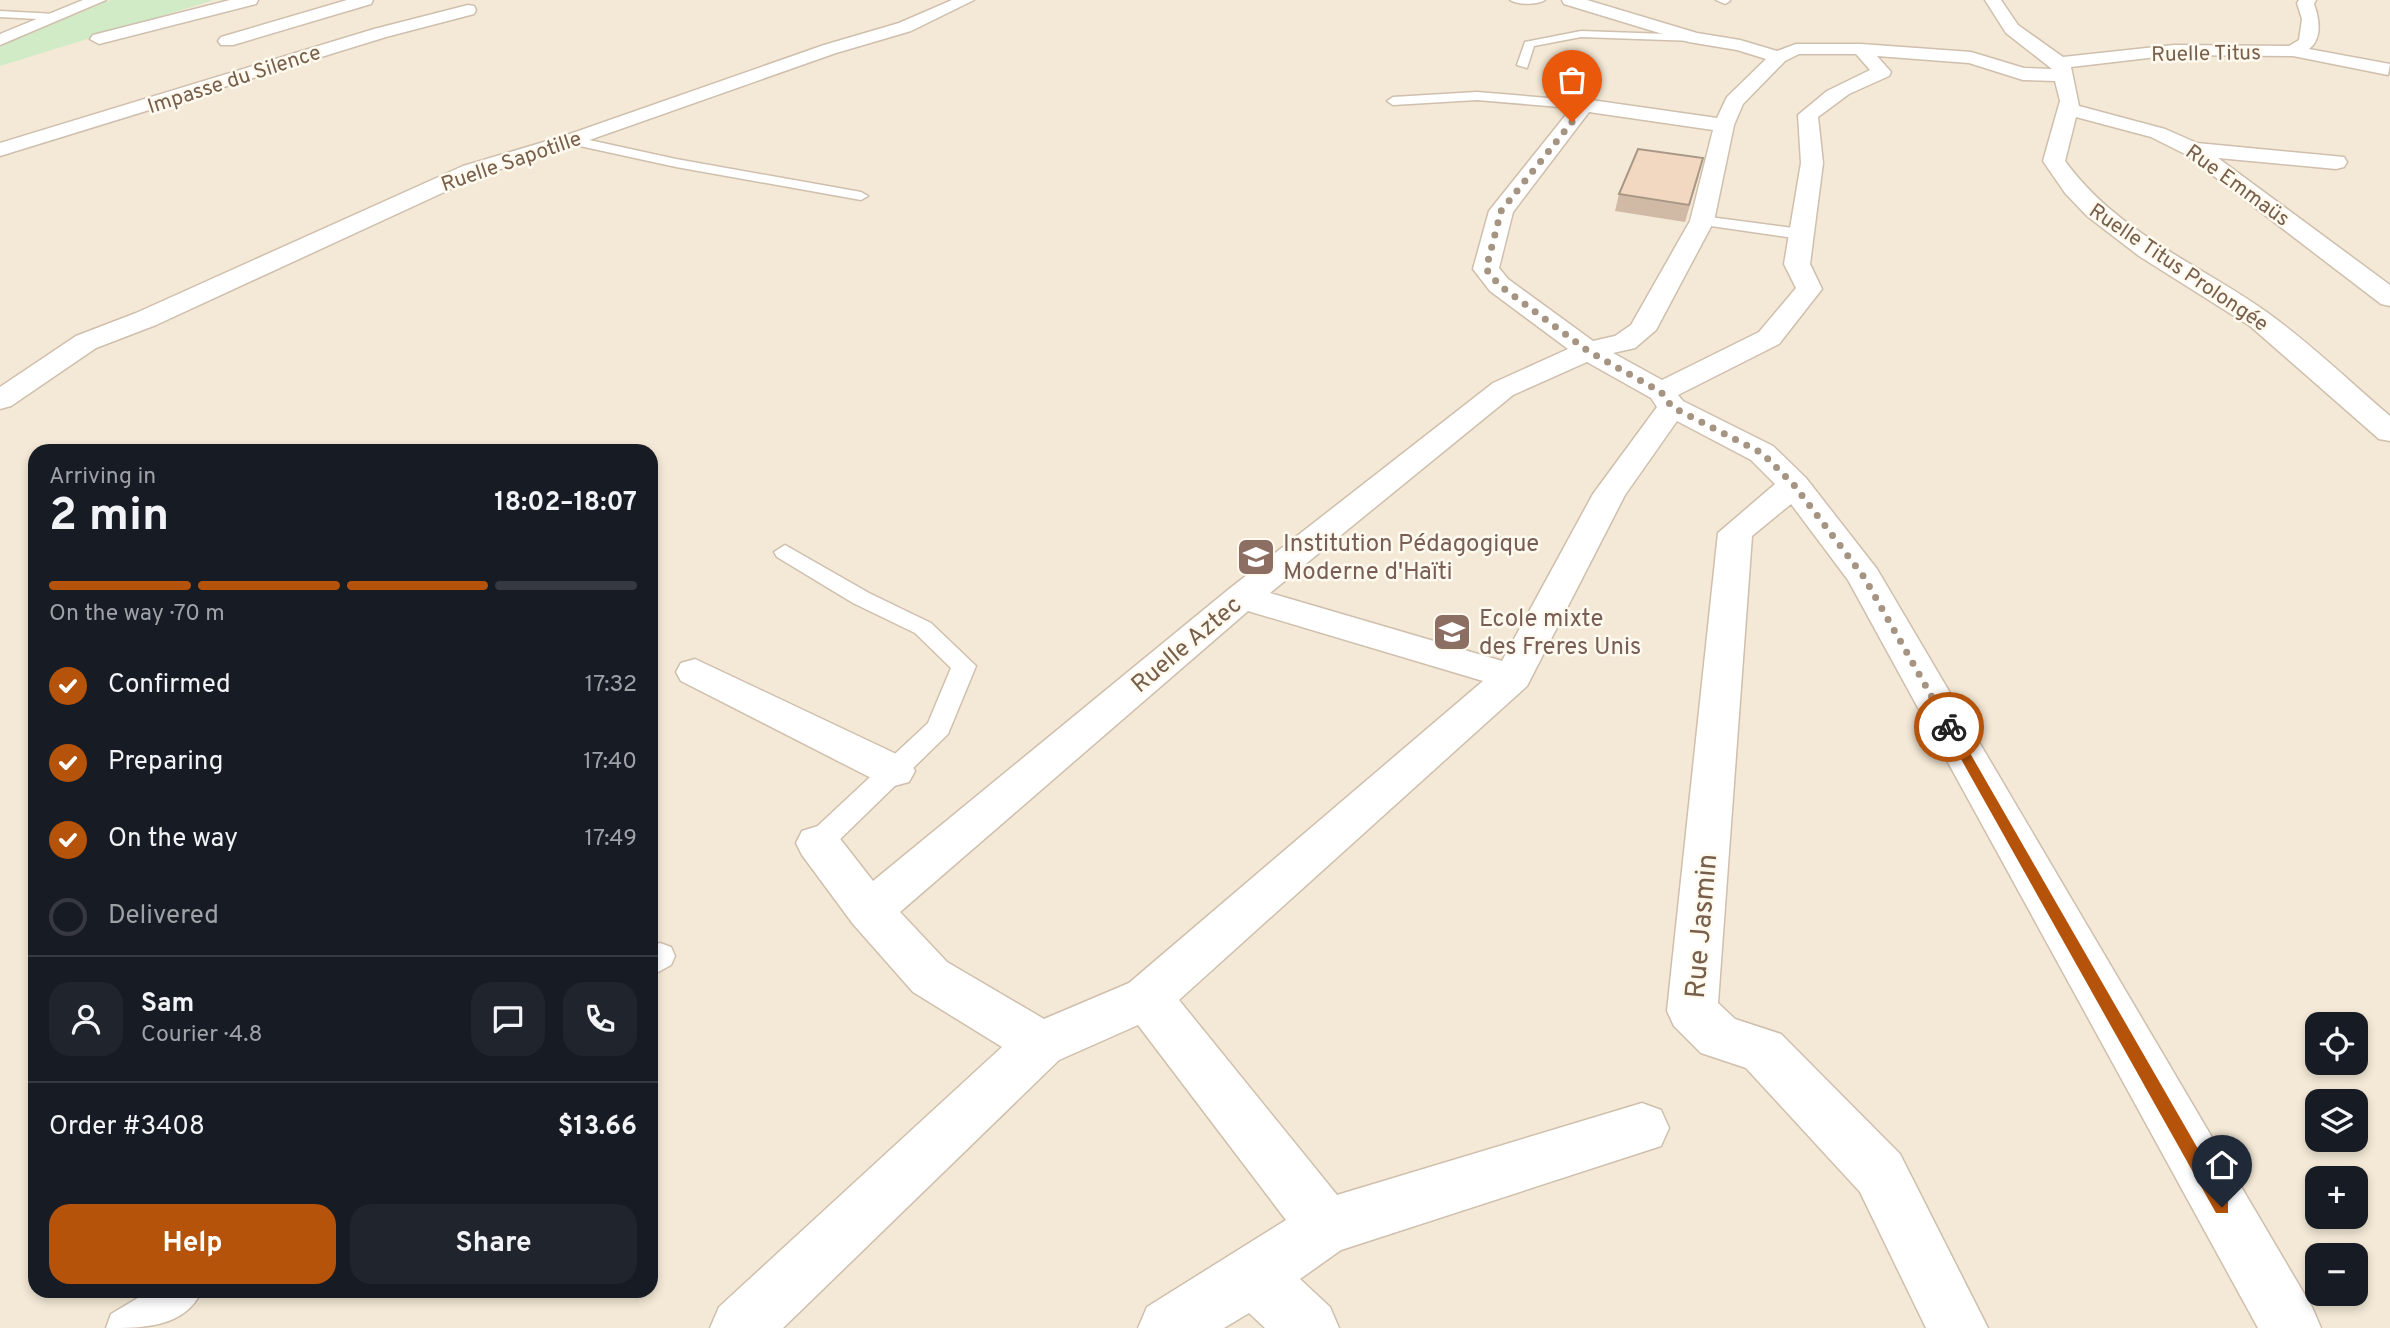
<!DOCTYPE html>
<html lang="en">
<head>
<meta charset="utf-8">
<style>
  :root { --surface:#171b24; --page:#20242c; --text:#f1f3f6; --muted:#9ea1a6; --line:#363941; --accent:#b45309 }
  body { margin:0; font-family:Overpass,sans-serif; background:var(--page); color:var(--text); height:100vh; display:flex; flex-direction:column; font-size:26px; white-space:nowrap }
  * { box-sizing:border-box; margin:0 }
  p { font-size:23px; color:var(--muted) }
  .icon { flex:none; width:38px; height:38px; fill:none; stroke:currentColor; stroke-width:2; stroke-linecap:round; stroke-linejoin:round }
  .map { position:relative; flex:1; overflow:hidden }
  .side { position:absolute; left:28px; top:444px; width:630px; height:854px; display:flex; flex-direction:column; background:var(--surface); border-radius:21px; box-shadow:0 4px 10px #0003 }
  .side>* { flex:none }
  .fabs { position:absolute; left:2305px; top:1012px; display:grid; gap:14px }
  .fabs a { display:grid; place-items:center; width:63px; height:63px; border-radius:14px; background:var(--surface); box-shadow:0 4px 10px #0003; font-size:35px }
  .pin { position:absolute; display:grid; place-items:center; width:60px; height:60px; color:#fff; margin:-72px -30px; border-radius:50% 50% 50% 0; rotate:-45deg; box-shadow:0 0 7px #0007 }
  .pin .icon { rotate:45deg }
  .courier { position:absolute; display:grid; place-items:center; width:70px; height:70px; margin:-35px; border:5px solid #b45309; border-radius:50%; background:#fff; color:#222; box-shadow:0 2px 9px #0007 }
  .head em { font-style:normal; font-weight:700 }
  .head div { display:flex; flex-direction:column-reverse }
  .head { display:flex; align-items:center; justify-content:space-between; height:119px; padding:0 21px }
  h1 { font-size:46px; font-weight:700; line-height:52px }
  .bar { display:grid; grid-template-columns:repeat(4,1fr); gap:10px 7px; align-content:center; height:84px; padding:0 21px }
  .bar i { height:9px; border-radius:5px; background:var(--line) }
  .bar .on { background:var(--accent) }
  .bar p { grid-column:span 4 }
  .line { display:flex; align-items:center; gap:18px; padding:0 21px; border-top:2px solid var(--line) }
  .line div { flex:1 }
  .round { display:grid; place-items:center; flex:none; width:74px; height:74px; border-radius:21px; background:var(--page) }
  ol { padding:0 21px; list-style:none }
  li { display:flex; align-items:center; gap:21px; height:77px }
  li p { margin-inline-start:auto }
  li .icon { padding:7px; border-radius:50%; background:var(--accent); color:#fff; stroke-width:4 }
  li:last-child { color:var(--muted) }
  li i { width:38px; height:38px; border:4px solid var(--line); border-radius:50% }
  .action { display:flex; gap:14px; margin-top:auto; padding:14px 21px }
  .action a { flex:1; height:80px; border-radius:21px; background:var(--accent); color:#fff; font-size:28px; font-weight:700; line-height:80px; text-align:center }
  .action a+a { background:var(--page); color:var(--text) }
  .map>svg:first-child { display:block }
  .residential { fill:#f4e9d6; fill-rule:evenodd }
  .green { fill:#d1ebc6 }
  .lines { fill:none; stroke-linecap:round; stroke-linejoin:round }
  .lane-casing { stroke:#cfbfad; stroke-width:3 }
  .street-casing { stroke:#cfbfad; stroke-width:3 }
  .lane { fill:#fff; fill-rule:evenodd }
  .street { fill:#fff; fill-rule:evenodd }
  .wall { fill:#d0baa5 }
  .building { fill:#f2d8c0; stroke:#a99786; stroke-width:2 }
  .route { fill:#b45309 }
  .done { stroke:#a69482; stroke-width:7; stroke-dasharray:0 12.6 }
  .labels { text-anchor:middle; stroke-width:5; stroke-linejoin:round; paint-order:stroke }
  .far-street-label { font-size:21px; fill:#775f4b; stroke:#fffaef }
  .education-label { font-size:24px; fill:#785e54; stroke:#fffaef; text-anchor:start }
  .street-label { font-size:24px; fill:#775f4b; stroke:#fffaef }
  .near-street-label { font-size:28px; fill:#775f4b; stroke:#fffaef }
</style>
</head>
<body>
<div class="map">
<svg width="2390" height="1328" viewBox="0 0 2390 1328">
  <rect width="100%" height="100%" fill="#fcf6e8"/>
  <!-- residential -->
  <path class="residential" d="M0 0H2390V1328H0ZM35 452H651V1292H35ZM2317 1024H2356V1062H2317ZM2317 1101H2356V1139H2317ZM2317 1178H2356V1216H2317ZM2317 1255H2356V1293H2317Z"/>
  <!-- green -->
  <path class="green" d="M111 0H214L0 66V46Z"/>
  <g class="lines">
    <defs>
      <path id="lane" d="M1510 0H1545C1537 5 1518 5 1510 0Z
        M1716 0H1730V1L1725 4Z
        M0 11 56 14 61 17 56 20 0 17Z
        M1581 31 1695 35 1701 38 1695 41 1581 37 1534 46 1527 68 1517 65 1525 42Z
        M1477 92 1584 101 1590 105 1584 109 1477 100 1393 105 1387 101 1393 97Z
        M571 136 676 159 861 192 868 196 861 200 676 167 566 143V137Z
        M1702 216 1801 229 1809 234 1801 239 1697 224V218Z
        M785 545 869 593 931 623 976 666 948 734 828 851 818 854 808 851 804 843 808 835 928 723 951 668 915 633 853 603 777 557 774 552Z
        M660 943 671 947 675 956 671 965 651 976V946Z
        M148 1292H201C184 1328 142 1328 106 1328L111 1314Z"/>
      <path id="street" d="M83 0H106L0 45V34Z
        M230 0H258L256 4 99 44 90 39 93 35Z
        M347 0H373L371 4 233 45H221L218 41 221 37Z
        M952 0H974L911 31 836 53 578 144 479 176 156 325 96 348 11 406 0 409V387L76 336 136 313 463 166 564 136 824 45 899 23Z
        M1562 0H1587L1697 33 1740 40 1777 51 1796 44H1861L1971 52 2024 68 2052 69 2006 33 1985 0H2001L2018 25 2063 57 2174 45 2289 46 2299 40 2302 19 2297 3 2299 0H2316L2314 4C2319 18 2323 38 2309 49L2390 64 2388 75 2293 56 2174 55 2071 67 2079 106 2165 129 2197 143 2344 157 2347 162 2344 167 2336 169 2218 158 2390 285V306L2381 304 2185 154 2151 137 2076 117 2065 161C2117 233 2198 263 2268 313 2311 344 2350 382 2390 416V441L2379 439 2250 326 2139 256 2087 216 2065 193 2043 161 2060 101 2055 81 2023 80 1969 63 1877 56 1891 72 1889 76 1849 94 1818 117 1823 163 1810 264 1822 289 1779 344 1678 395 1683 401 1773 446 1806 478 1877 569 2312 1307 2321 1328H2258L1848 580 1791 504 1752 536 1718 1003 1735 1019 1781 1034 1900 1154 1988 1328H1926L1860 1192 1746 1068 1701 1053 1674 1026 1667 1011 1718 533 1775 484 1751 460 1677 421 1625 495 1527 686 1179 1000 1337 1195 1642 1103 1661 1110 1669 1128 1661 1146 1341 1250 1300 1279 1330 1307 1339 1328H1265L1249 1313 1224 1328H1138L1147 1307 1286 1220 1138 1025 1059 1060 783 1328H710L719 1307 1002 1047 913 992 853 924 802 855 796 843 802 831 818 826 834 831 873 881 1229 589 1493 383 1568 349 1490 291 1473 269 1489 211 1577 101 1584 99 1717 118 1727 97 1766 59 1737 50 1689 42 1564 4ZM1799 54H1856L1870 70 1827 91 1798 115 1801 163 1784 264 1796 288 1759 332 1662 380 1613 353 1635 348 1656 330 1714 221 1734 125 1743 104 1785 61ZM1589 112 1713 130 1690 221 1631 325 1615 336 1593 341 1508 279 1499 268 1513 212ZM1587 362 1651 398 1657 407 1593 494 1502 661 1270 593 1513 395ZM1248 611 1483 681 1129 983 1044 1019 947 962 900 912Z
        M468 5 474 6 476 10 474 14 386 37 0 156V143L374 29Z
        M695 659 909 760 915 771 909 782 894 786 879 782 681 681 676 672 681 663Z"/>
    </defs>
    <!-- lane casing -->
    <use href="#lane" class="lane-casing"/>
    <!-- street casing -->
    <use href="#street" class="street-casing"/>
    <!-- lane -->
    <use href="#lane" class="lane"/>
    <!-- street -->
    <use href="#street" class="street"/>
  </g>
  <!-- wall -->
  <path class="wall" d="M1699 175 1685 222 1615 211 1619 194Z"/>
  <!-- building -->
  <path class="building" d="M1638 149 1703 158 1689 205 1619 194Z"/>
  <!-- route -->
  <path class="route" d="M1949 723 1955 727 2228 1201V1213H2216L1943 727Z"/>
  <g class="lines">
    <!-- done -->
    <path class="done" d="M1572 122 1501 211 1486 269 1499 285 1588 351 1661 392 1672 407 1762 453 1794 485 1864 577 1949 727"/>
  </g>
  <!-- icons -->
  <defs>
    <symbol id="school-square" viewBox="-11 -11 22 22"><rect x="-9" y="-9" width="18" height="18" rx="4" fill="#8d6e63" stroke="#fffaef"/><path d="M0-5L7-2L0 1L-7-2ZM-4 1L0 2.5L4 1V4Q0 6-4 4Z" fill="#fff"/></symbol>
  </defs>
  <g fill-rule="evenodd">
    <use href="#school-square" x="1234" y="535" width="44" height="44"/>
    <use href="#school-square" x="1430" y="610" width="44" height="44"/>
  </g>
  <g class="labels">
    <!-- far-street labels -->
    <g class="far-street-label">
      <text transform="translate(2206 53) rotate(-1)" y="7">Ruelle Titus</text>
      <text transform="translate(234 79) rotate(-18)" y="7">Impasse du Silence</text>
      <text transform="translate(511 161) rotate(-19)" y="7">Ruelle Sapotille</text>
      <text transform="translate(2238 185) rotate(36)" y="7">Rue Emmaüs</text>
      <text transform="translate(2179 267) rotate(34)" y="7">Ruelle Titus Prolongée</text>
    </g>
    <!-- education labels -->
    <g class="education-label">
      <text x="1283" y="551">Institution Pédagogique<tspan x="1283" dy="28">Moderne d'Haïti</tspan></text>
      <text x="1479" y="626">Ecole mixte<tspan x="1479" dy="28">des Freres Unis</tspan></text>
    </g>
    <!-- street labels -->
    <g class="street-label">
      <text transform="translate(1186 644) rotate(-40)" y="8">Ruelle Aztec</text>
    </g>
    <!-- near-street labels -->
    <g class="near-street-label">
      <text transform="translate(1700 926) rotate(-85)" y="10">Rue Jasmin</text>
    </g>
  </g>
</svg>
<div class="fabs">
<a><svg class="icon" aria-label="locate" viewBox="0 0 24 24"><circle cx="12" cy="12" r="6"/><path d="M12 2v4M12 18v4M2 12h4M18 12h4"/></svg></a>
<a><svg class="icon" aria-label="layers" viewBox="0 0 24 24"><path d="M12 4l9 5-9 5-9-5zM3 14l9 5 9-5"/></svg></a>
<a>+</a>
<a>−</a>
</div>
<div class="pin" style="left:1572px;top:122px;background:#ea580c"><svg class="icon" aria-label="bag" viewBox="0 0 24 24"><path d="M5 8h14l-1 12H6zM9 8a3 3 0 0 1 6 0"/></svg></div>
<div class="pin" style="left:2222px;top:1207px;background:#1f2937"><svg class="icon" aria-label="home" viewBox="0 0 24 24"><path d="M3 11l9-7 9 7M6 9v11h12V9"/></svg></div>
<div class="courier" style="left:1949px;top:727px"><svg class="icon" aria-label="bike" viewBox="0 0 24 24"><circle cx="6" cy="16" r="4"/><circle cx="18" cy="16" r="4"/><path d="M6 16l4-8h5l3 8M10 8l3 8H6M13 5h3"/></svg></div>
<section class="side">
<div class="head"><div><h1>2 min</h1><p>Arriving in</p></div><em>18:02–18:07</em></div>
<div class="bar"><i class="on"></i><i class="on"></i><i class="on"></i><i></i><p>On the way · 70 m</p></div>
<ol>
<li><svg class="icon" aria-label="check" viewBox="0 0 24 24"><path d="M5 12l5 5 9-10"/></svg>Confirmed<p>17:32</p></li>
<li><svg class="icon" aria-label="check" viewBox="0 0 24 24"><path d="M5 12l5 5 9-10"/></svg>Preparing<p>17:40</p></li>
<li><svg class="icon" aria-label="check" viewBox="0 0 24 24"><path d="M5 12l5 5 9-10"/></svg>On the way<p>17:49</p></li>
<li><i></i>Delivered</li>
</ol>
<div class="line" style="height:126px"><a class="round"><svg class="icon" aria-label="person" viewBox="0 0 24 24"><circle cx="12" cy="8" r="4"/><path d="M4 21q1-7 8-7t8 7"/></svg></a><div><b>Sam</b><p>Courier · 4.8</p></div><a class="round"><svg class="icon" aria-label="chat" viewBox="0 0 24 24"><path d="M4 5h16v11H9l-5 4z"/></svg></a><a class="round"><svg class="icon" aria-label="phone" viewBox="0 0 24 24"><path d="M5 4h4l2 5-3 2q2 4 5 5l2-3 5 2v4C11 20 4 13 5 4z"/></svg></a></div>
<div class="line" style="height:91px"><div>Order #3408</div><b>$13.66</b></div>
<div class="action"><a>Help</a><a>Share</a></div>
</section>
</div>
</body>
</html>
